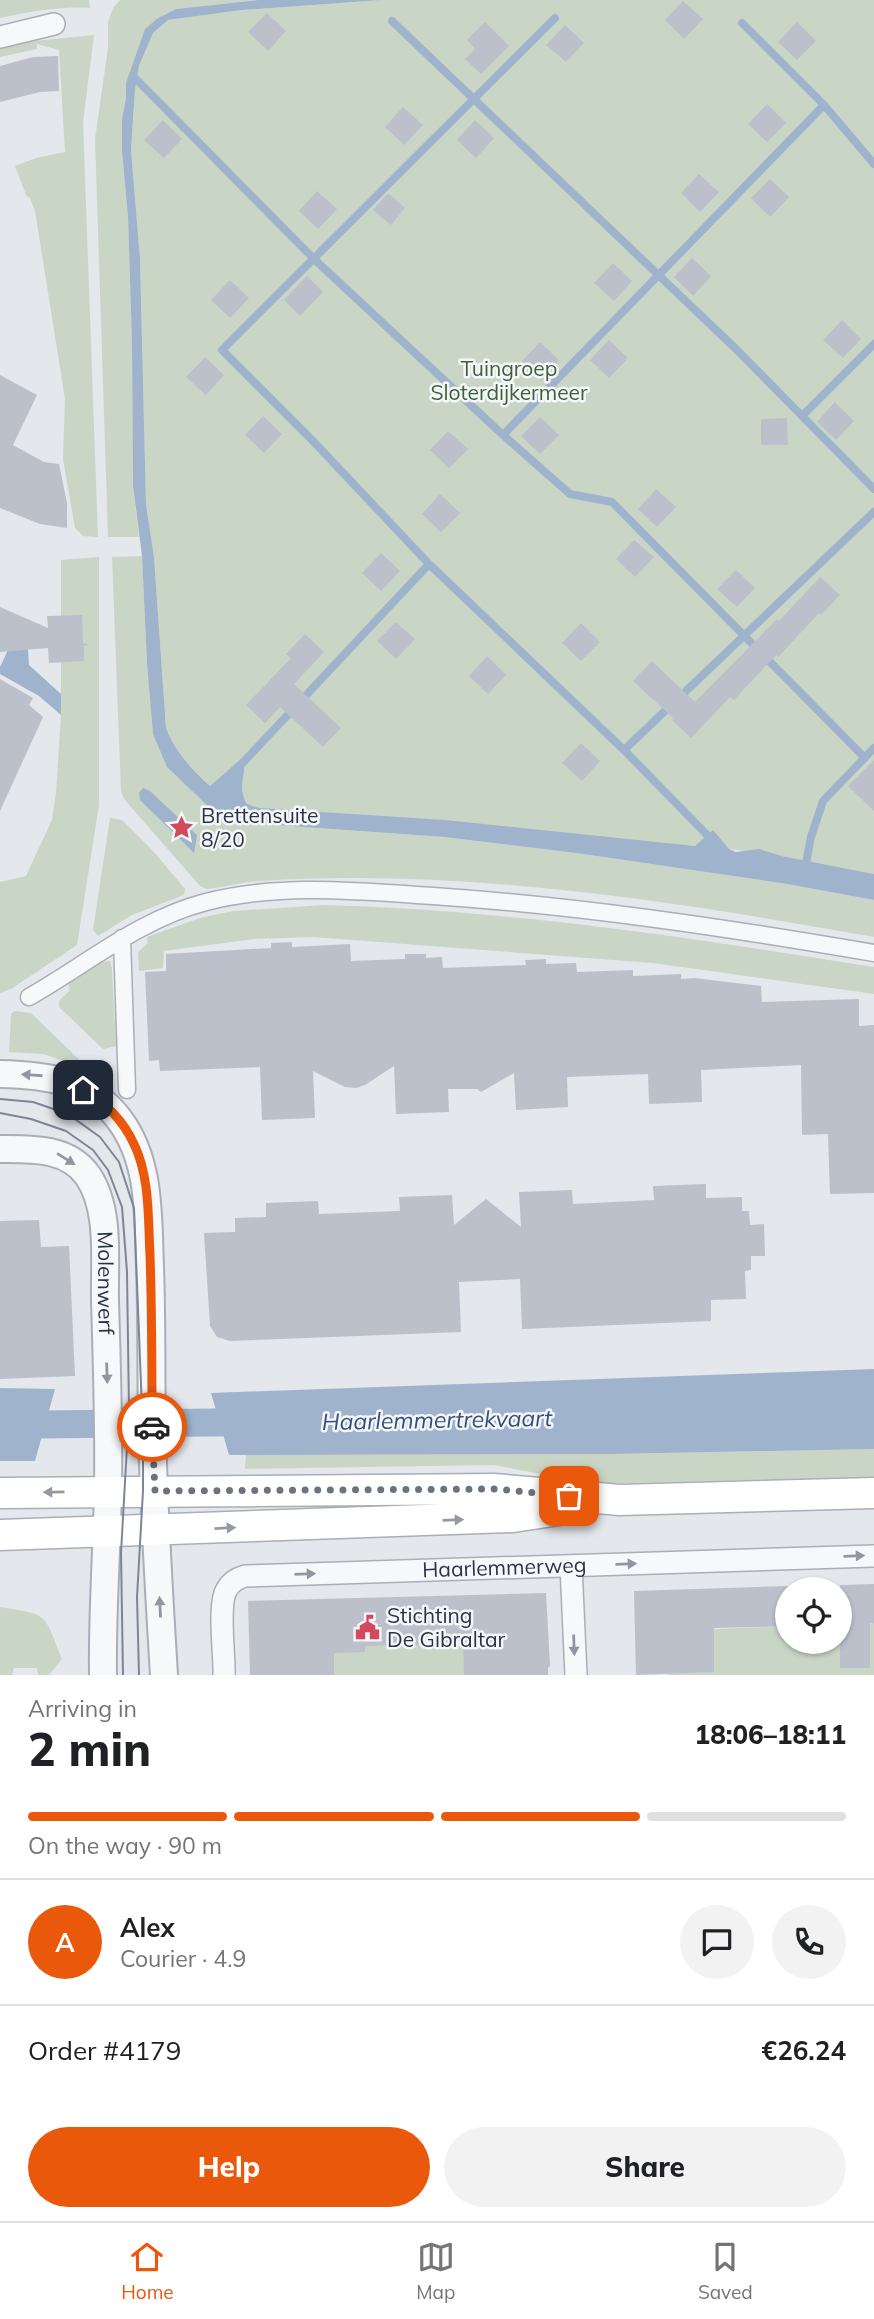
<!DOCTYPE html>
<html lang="en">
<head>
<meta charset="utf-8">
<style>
  :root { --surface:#fff; --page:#f2f2f2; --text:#202124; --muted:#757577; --line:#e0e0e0; --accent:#ea580c }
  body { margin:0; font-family:Mulish,sans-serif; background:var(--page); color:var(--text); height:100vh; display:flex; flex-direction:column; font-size:26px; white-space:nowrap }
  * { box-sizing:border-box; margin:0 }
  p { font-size:23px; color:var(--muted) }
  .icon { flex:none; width:38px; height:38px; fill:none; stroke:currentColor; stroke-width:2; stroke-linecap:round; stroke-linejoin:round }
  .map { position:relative; height:1675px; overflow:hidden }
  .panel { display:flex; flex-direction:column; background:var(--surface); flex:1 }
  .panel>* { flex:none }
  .fabs { position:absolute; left:775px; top:1577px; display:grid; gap:14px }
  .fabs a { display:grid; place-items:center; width:77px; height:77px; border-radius:50%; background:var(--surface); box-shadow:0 2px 5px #0004; font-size:35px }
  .pin { position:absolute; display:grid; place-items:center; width:60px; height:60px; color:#fff; margin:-30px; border-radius:14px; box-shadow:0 4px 10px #0006 }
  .courier { position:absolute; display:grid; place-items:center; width:70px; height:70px; margin:-35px; border:5px solid #ea580c; border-radius:50%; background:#fff; color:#222; box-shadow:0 2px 9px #0007 }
  .summary em { font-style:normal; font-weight:800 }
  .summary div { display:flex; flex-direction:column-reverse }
  .summary { display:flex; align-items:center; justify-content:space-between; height:119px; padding:0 28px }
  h1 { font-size:46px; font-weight:800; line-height:52px }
  .bar { display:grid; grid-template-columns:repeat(4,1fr); gap:10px 7px; align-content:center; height:84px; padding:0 28px }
  .bar i { height:9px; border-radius:5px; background:var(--line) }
  .bar .on { background:var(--accent) }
  .bar p { grid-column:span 4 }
  .line { display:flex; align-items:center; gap:18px; padding:0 28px; border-top:2px solid var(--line) }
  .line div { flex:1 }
  .round { display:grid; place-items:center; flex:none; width:74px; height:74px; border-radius:37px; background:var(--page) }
  .button { display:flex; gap:14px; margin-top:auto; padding:14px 28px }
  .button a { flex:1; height:80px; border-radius:42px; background:var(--accent); color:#fff; font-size:28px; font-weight:800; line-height:80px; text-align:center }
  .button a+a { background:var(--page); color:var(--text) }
  .dock { display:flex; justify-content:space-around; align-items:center; height:98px; border-top:2px solid var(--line); background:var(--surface); font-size:19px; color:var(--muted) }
  .dock a { display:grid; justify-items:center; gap:4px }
  .dock .on { color:var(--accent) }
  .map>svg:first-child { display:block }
  .green { fill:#c9d6c5 }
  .water { fill:#9fb4cc }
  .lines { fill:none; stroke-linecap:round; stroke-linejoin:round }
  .stream { stroke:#9fb4cc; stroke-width:8 }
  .canal { stroke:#9fb4cc; stroke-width:28 }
  .building { fill:#bbc0ca }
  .pedestrian-casing { stroke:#a9aeb7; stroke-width:19 }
  .minor-casing { stroke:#a9aeb7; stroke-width:24 }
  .tertiary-casing { stroke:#a9aeb7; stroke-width:30 }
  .secondary-casing { stroke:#a9aeb7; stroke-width:33 }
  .pedestrian { stroke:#f7f8fa; stroke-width:16 }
  .minor { stroke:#f7f8fa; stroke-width:21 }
  .tertiary { stroke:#f7f8fa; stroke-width:26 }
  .secondary { stroke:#fff; stroke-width:30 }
  .tram { stroke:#7d8696; stroke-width:2 }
  .oneway { fill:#9196a0 }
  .oneway2 { fill:#959aa2 }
  .done { stroke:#6c737f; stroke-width:7; stroke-dasharray:0 12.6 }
  .route { stroke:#ea580c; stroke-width:9 }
  .labels { text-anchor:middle; stroke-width:5; stroke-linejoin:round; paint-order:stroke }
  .park-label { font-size:21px; fill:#3f6138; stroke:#f4f6f9 }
  .poi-label { font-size:21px; fill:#2b3445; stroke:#f4f6f9; text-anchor:start }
  .street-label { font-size:21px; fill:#2b3445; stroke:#f4f6f9 }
  .water-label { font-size:23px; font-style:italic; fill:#34527a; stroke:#f4f6f9 }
</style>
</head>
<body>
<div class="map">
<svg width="874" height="1675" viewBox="0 0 874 1675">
  <rect width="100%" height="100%" fill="#e4e7ec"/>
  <!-- green -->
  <path class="green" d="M0 0H89L90 8C59 6 30 12 0 18Z
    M120 0H258L176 9 158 18 126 83V98L122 119V152L128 217 132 345 133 486 139 537H108L95 139 108 48V22L113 8Z
    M382 0H874V874L782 856 729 849 259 808 247 804C236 783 248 777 243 757L210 786C191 768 175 752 166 728L154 557 146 504 140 258 131 150 135 90 139 66 153 33 168 20 242 10Z
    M94 35 83 122 98 537 83 536 75 528 63 459 65 399 35 211 30 198 26 195 15 166 36 158 65 152 59 50 37 44V49L0 57V48L14 43Z
    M142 556 147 664 153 734 212 810 235 817 275 825 444 837 576 853 787 884 874 900V937C672 901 466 868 260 881 242 882 225 887 207 889L200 886 124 799 121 791 112 557Z
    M99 557V805L77 945 11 989 0 993V882L26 876 52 820 56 793 61 715V560Z
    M110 818 122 820 154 852 185 889 184 895 132 915 98 936 93 930Z
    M325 905C509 910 693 938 874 967V994L653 963 313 937 254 939 164 951 163 968 139 971 138 952 148 943 147 937 200 918 233 911Z
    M110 961 112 969 116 1046 103 1049 59 1007V1001L70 990 68 983 100 962Z
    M15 1011 31 1013 91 1071 44 1054 9 1052 11 1014Z
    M874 1449V1477L592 1484 494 1465 245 1469 246 1455 614 1454Z
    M0 1607C51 1615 43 1613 62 1659L49 1675H38L37 1668H14L12 1675H0Z
    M874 1623V1675H668L669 1631 787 1626 788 1642H840V1624Z
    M509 1631 513 1675H277L279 1635Z"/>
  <!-- water -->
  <path class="water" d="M258 0H382L242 10 168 20 153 33 139 66 135 90 131 150 140 258 146 504 154 557 166 728C175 751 191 769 210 786L243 757C248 776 236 783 247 804L259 808 445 820 695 846 713 830 729 849 736 852 759 849 782 856 874 874V900L787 884 576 853 444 837 275 825 235 817 212 810 167 767 153 734 147 664 142 556 133 486 132 345 128 217 122 152V119L126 98V83L145 29 158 18 176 9Z
    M23 618 26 619 29 665 61 694V715L39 696 0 674V667Z
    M143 788 150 791 197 835 194 853 140 800 139 793Z
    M874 1369V1449L614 1454 229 1455 211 1393Z
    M0 1388 55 1389 35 1461H0Z"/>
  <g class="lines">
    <!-- stream -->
    <path class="stream" d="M555 18 222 350 313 441 429 564 624 750 713 841
      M392 21 735 348 874 489
      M742 23 824 105 874 164
      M133 76 314 259 503 435 570 494 612 502 865 758
      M802 416 874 344
      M503 435 824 105
      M624 750 874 512
      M237 769 429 564
      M805 868 811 837 823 801 874 748"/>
    <!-- canal -->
    <path class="canal" d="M0 1425 255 1422"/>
  </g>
  <!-- building -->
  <path class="building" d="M683 1 703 19 684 39 665 20Z
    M267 13 286 31 268 51 248 32Z
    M485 22 509 46 481 74 465 59 475 49 467 40Z
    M797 22 816 41 797 60 778 42Z
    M565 25 584 43 566 62 546 45Z
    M58 56 59 91 40 92 0 102V66L33 57Z
    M767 104 786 123 767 142 748 124Z
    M403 107 423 125 404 145 385 127Z
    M163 120 182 139 164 158 144 140Z
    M475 120 494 138 476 158 457 140Z
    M699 174 719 192 700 212 681 193Z
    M770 179 789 197 770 217 751 198Z
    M317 191 337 209 318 229 299 211Z
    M388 193 405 208 391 225 373 210Z
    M692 258 711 276 693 296 674 277Z
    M613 263 632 281 614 301 594 283Z
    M307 276 323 292 300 316 284 300Z
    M230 280 249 298 230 318 211 300Z
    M842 320 861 339 843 358 823 340Z
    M609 340 628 358 609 378 590 360Z
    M540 342 559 360 541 380 522 361Z
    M205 357 224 375 206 395 186 377Z
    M0 375 37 395 13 445 44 462 59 464 67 503V528L40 524 0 508Z
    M835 402 854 421 836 440 817 422Z
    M263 416 282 434 264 453 245 435Z
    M540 417 559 435 540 454 521 436Z
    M787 418 788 445H761V419Z
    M448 431 468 449 449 468 430 450Z
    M656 489 676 507 657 527 638 509Z
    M440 494 460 513 441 532 422 514Z
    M634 540 654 557 635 577 616 559Z
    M381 553 400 571 381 591 362 573Z
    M736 570 755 588 737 607 717 589Z
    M820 577 840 595 821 615 819 613 778 657 776 655 734 700 730 697 691 738 672 720 673 718 633 681 652 661 695 702 777 619 779 621Z
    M0 607 48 628 47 616 82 615 83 643 89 645 84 646V661L49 663 48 648 0 652Z
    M396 622 415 639 396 659 377 641Z
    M581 623 600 642 581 661 562 643Z
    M305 634 324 652 294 684 341 728 323 747 280 707 265 723 246 705 291 658 286 654Z
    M487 656 506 675 488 694 469 676Z
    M0 679 33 698 29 705 43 717 0 811Z
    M581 743 600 761 582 781 562 763Z
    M874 760V811L848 786Z
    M292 942V947L350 944 351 961 405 959V954H426V958L442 957 443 968 526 965 525 960 546 959V964L576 963 577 972 633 970V976L681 974V979L694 978 761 986 762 1002 859 999V1026L874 1025V1193L830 1194 828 1134 802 1135 801 1065 701 1070 702 1102 649 1104 648 1074 567 1077 568 1107 516 1110 514 1073 481 1092 477 1089H448L449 1112 396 1114 394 1066 365 1085 356 1088 345 1087 313 1071 315 1118 262 1120 260 1067 160 1071 159 1060 149 1061 145 972 166 971V954L271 948V943Z
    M706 1184V1198L742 1197V1211H749L750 1225 764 1224 765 1256H751V1270L745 1271 746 1299 711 1300V1321L522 1329 520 1279 459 1282 461 1332 230 1341 217 1337 210 1326 204 1233 235 1232V1218L266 1217V1203L318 1201 319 1214 400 1211 399 1197 452 1195 454 1225 486 1199 521 1227 519 1192 572 1190 573 1204 654 1200 653 1186Z
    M39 1220 41 1247 69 1246 75 1376 0 1379V1221Z
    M874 1584V1623H870V1668H840V1585Z
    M788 1586V1626L714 1628V1672L636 1675 634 1591Z
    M546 1593 550 1666 548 1668V1675H464L463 1643 365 1646V1652L334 1653V1675H250L248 1601Z"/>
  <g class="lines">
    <defs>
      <path id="pedestrian" d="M122 938 127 1090
        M29 997C87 964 140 919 206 902 278 883 359 891 433 896 581 906 728 928 874 953"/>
      <g id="minor">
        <path d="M0 37 54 24"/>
        <path d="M571 1566 576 1675"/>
        <path id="s1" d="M224 1675C225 1655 217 1604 227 1589 231 1582 238 1578 245 1576L874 1556"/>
      </g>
      <g id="tertiary">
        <path d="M0 1074C45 1075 90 1080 119 1119 151 1161 148 1217 150 1267 152 1322 151 1376 152 1431 154 1512 159 1594 164 1675"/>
        <path id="s2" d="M0 1149C30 1149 68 1147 88 1176 111 1210 104 1262 105 1301 107 1364 109 1426 108 1488 107 1551 102 1612 103 1675"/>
      </g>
      <path id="secondary" d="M0 1493 494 1489 620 1500 874 1493
        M0 1535 513 1517 578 1507"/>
    </defs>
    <!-- pedestrian casing -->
    <use href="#pedestrian" class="pedestrian-casing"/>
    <!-- minor casing -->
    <use href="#minor" class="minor-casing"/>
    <!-- tertiary casing -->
    <use href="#tertiary" class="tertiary-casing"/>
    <!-- secondary casing -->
    <use href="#secondary" class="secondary-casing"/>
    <!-- pedestrian -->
    <use href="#pedestrian" class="pedestrian"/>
    <!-- minor -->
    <use href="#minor" class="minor"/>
    <!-- tertiary -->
    <use href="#tertiary" class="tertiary"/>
    <!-- secondary -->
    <use href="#secondary" class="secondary"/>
    <!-- tram -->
    <path class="tram" d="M0 1099 33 1102 68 1114 100 1137 119 1162 134 1208 143 1434V1491L137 1597 139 1675
      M0 1113 31 1119 66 1131 93 1150 108 1170 122 1207 127 1272 129 1411 121 1553 123 1675"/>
  </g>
  <!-- one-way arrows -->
  <defs><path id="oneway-solid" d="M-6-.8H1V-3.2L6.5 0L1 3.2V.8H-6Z" transform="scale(1.75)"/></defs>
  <g class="oneway">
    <use href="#oneway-solid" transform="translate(32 1075) rotate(-176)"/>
    <use href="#oneway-solid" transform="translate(66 1159) rotate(32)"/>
    <use href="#oneway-solid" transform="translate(107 1373) rotate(88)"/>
    <use href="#oneway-solid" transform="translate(854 1556) rotate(-2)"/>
    <use href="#oneway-solid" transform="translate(626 1564) rotate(-2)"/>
    <use href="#oneway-solid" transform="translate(305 1574) rotate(-2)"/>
    <use href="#oneway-solid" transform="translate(160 1607) rotate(-93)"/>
    <use href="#oneway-solid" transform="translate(574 1645) rotate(88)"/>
  </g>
  <g class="oneway2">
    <use href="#oneway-solid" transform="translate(54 1492) rotate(179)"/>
    <use href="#oneway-solid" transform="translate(453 1520) rotate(-2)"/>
    <use href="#oneway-solid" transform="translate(225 1528) rotate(-3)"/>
  </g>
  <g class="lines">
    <!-- done -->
    <path class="done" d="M152 1427 155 1491 495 1489 569 1496"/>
    <!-- route -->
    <path class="route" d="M83 1090C106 1103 123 1120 134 1144 150 1177 148 1219 150 1255 152 1312 152 1369 152 1427"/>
  </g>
  <!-- icons -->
  <defs>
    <symbol id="sight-bare" viewBox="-9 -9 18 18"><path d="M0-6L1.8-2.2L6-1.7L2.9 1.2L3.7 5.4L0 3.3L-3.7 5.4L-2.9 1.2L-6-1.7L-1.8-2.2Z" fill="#d1495b" stroke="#f4f6f9" stroke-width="2.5" paint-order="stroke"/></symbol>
    <symbol id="civic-bare" viewBox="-9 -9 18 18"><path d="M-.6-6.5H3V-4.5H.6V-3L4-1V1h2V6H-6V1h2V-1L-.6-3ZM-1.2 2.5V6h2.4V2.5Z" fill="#d1495b" stroke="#f4f6f9" stroke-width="2.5" paint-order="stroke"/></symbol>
  </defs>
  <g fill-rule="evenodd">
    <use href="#sight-bare" x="164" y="810" width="35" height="35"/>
    <use href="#civic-bare" x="350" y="1610" width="35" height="35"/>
  </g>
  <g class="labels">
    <!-- park labels -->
    <g class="park-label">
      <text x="509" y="376">Tuingroep<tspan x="509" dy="24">Sloterdijkermeer</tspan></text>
    </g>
    <!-- poi labels -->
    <g class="poi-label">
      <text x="201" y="823">Brettensuite<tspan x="201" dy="24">8/20</tspan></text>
      <text x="387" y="1623">Stichting<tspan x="387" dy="24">De Gibraltar</tspan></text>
    </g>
    <!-- street labels -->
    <g class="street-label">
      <text dy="7" stroke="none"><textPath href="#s2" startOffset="206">Molenwerf</textPath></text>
      <text dy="7" stroke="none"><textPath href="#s1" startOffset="369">Haarlemmerweg</textPath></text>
    </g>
    <!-- water labels -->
    <g class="water-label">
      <text transform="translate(437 1420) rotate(-1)" y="8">Haarlemmertrekvaart</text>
    </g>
  </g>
</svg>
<div class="fabs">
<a><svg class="icon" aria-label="locate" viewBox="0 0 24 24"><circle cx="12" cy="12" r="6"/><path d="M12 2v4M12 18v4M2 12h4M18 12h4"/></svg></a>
</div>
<div class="pin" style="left:569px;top:1496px;background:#ea580c"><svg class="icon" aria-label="bag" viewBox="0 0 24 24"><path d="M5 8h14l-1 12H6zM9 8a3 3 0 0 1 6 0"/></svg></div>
<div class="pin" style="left:83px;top:1090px;background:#1f2937"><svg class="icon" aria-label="home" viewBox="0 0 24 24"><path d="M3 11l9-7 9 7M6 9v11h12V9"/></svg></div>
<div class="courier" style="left:152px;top:1427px"><svg class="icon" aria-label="car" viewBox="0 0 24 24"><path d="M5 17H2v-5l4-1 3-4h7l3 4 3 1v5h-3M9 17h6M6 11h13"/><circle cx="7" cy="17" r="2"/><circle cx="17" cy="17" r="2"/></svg></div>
</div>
<section class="panel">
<div class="summary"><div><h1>2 min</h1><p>Arriving in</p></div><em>18:06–18:11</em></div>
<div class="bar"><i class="on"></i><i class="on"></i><i class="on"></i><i></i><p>On the way · 90 m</p></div>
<div class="line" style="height:126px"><b class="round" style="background:var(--accent);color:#fff">A</b><div><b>Alex</b><p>Courier · 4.9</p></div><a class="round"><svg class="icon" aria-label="chat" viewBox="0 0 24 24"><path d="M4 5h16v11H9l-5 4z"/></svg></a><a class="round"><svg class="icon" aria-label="phone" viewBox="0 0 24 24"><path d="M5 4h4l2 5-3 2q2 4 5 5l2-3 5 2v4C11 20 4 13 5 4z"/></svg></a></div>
<div class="line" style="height:91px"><div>Order #4179</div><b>€26.24</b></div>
<div class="button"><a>Help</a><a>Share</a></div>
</section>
<nav class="dock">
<a class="on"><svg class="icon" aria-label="home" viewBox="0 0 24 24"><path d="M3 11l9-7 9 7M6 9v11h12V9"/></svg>Home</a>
<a><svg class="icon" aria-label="map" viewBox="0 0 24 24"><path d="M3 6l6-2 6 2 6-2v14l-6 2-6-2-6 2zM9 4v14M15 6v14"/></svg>Map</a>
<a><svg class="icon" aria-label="saved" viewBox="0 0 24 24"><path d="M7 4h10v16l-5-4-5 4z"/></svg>Saved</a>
</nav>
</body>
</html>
